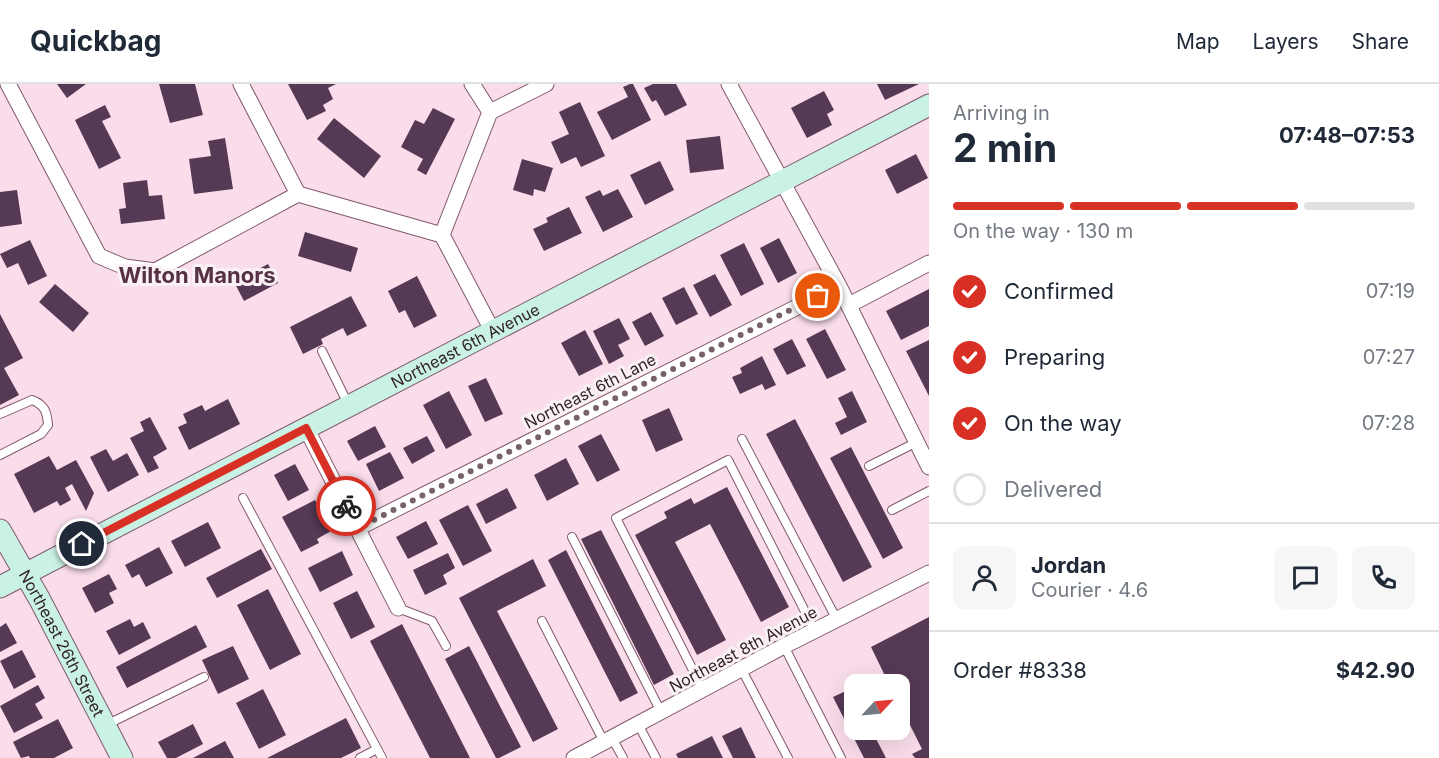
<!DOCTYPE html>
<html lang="en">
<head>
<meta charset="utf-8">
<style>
  :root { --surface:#fff; --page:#f6f6f7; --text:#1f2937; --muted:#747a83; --line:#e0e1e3; --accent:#d93025 }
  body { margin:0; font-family:Inter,sans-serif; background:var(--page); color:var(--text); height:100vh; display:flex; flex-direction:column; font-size:22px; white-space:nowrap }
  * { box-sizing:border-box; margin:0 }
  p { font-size:20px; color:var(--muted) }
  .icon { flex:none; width:33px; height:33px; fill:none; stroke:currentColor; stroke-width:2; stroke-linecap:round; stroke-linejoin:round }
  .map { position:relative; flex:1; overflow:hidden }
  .details { display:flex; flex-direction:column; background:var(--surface); width:510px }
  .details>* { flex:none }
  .needle { width:39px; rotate:64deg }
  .tools { position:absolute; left:844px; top:590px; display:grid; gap:12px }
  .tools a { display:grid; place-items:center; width:66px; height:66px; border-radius:12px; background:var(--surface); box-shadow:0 6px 24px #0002; font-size:30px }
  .pin { position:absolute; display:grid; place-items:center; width:51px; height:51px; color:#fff; margin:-26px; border:3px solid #fff; border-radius:50%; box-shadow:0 2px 6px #0007 }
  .courier { position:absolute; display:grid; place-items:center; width:60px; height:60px; margin:-30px; border:4px solid #d93025; border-radius:50%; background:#fff; color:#222; box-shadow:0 2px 8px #0007 }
  .head em { font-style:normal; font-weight:700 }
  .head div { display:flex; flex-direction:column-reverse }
  .head { display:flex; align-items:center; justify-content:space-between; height:102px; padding:0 24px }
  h1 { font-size:39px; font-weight:700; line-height:45px }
  .bar { display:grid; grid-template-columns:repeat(4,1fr); gap:9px 6px; align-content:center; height:72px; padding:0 24px }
  .bar i { height:8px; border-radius:4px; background:var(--line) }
  .bar .selected { background:var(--accent) }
  .bar p { grid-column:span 4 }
  .line { display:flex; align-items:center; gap:15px; padding:0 24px; border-top:2px solid var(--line) }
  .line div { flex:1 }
  .round { display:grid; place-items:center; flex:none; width:63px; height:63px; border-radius:12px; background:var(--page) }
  ol { padding:0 24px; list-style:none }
  li { display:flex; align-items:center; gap:18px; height:66px }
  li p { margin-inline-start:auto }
  li .icon { padding:6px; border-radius:50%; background:var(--accent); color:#fff; stroke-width:4 }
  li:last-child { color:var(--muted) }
  li i { width:33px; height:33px; border:3px solid var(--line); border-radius:50% }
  header { display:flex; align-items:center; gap:36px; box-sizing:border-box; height:84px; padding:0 30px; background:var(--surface); border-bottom:2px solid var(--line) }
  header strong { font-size:28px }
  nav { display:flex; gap:33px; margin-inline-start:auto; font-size:21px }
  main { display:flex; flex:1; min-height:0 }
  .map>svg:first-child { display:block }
  .building { fill:#563955 }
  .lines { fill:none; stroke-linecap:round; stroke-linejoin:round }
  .lane-casing { stroke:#80586d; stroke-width:10 }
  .street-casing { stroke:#80586d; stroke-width:17 }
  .secondary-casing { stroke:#80586d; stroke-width:23 }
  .lane { stroke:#fff; stroke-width:8 }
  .street { stroke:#fff; stroke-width:15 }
  .secondary { stroke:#c9f2e4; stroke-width:21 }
  .done { stroke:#77626c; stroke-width:6; stroke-dasharray:0 10.8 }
  .route { stroke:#d93025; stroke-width:8 }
  .labels { text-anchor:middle; stroke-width:6; stroke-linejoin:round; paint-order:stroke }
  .street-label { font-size:16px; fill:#301f27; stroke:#faf1f5 }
  .district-label { font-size:22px; font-weight:bold; fill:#563145; stroke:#faf1f5 }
</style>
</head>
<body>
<header>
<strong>Quickbag</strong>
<nav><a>Map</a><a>Layers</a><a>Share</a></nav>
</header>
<main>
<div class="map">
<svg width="929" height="674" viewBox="0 0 929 674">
  <rect width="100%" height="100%" fill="#faddeb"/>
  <!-- building -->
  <path class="building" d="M57 0H86L67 14Z
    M159 0H195L203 31 170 39Z
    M288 0H336L328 4 333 15 323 21 326 27 307 36Z
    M630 0H633L651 36 612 56 597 28 628 13 623 3Z
    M653 0H676L687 21 665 32 656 16 652 18 644 4Z
    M877 0H919L885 16Z
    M824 7 834 26 827 30 832 41 807 54 791 24Z
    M580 18 605 72 581 83 576 73 561 80 551 58 569 50 559 28Z
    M105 21 111 33 102 37 121 74 99 85 75 36Z
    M433 24 455 35 426 91 417 86 423 75 401 63 415 36 424 40Z
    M334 34 381 72 364 94 317 55Z
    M720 52 724 85 690 89 686 56Z
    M225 54 233 105 194 110 189 75 211 72 208 57Z
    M916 70 928 94 897 110 885 86Z
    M522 75 553 84 545 108 534 105 533 112 513 106Z
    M660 77 674 106 645 121 630 91Z
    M147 96 149 112 162 111 165 135 121 140 119 125 126 124 123 99Z
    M618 105 633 133 603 148 585 113 600 106 603 112Z
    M17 106 22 140 0 143V108Z
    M569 123 582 149 544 167 533 145 548 138 546 134Z
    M305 148 358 164 351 188 298 172Z
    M779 154 797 189 778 199 760 164Z
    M30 156 47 192 28 201 18 179 7 184 0 170Z
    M744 159 764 200 741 212 720 171Z
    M268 180 278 199 244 217 234 198Z
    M715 190 732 221 710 233 693 201Z
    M417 192 437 232 414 244 405 226 399 229 388 207Z
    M55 200 89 229 73 248 39 218Z
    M684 203 698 230 676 241 662 214Z
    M929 205V242L901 256 886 227Z
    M351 212 367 242 347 252 343 244 321 255 323 260 303 270 290 243Z
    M651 228 664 252 645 262 632 238Z
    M0 230 23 274 4 284 19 311 0 321Z
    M619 234 630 255 618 261 624 272 609 280 593 247Z
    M825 245 846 286 827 295 806 255Z
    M585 246 603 280 579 292 561 259Z
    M792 255 806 282 787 291 773 265Z
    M929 256V312L906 267Z
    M762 272 776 301 765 306 762 300 740 310 732 293 742 289 740 284Z
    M486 294 503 330 485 338 468 302Z
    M449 307 472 351 446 365 423 321Z
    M852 307 867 338 841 351 835 339 847 333 838 314Z
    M228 315 240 340 189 366 178 343 187 339 183 330 202 321 205 327Z
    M669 324 683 356 656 368 642 336Z
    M150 333 167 365 153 373 159 384 148 389 130 354 144 347 140 338Z
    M795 335 872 483 843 498 766 350Z
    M375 342 386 363 358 377 347 357Z
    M601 350 620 386 597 398 578 362Z
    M427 352 435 367 412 380 403 364Z
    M851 363 903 464 883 475 830 374Z
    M106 365 113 377 127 369 139 391 108 408 90 373Z
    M390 368 404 394 379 407 366 380Z
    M49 372 57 386 76 376 94 409 86 427 72 400 65 404 71 416 60 422 57 417 34 429 14 390Z
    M566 374 579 400 547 417 534 391Z
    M295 380 309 406 288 417 274 391Z
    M727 403 789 523 761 538 710 440 675 458 726 556 697 571 635 451 667 434 664 428 691 414 694 420Z
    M507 404 517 424 486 440 476 420Z
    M315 416 331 447 317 455 319 459 301 468 282 433Z
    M468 421 492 467 463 482 439 436Z
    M426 437 438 460 408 475 396 453Z
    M208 438 221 464 185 483 171 457Z
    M601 446 674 590 654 601 581 455Z
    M159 463 173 489 146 503 139 490 132 494 125 481Z
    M261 465 272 485 217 514 206 494Z
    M566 466 638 609 620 618 548 476Z
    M342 467 353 491 320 508 308 484Z
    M448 469 455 484 443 491 447 500 425 511 413 486Z
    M533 475 546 502 497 527 558 645 533 658 459 514Z
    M109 490 117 505 109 509 114 519 95 529 82 504Z
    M268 505 301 570 270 586 237 521Z
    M357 507 375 543 351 555 333 519Z
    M929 533V674H915L912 670 922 665 900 621V600H889L871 563Z
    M130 535 134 543 143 538 151 554 119 571 106 547Z
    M6 539 17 559 0 568V543Z
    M402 540 470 674H430L370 557Z
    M196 541 207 563 127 604 116 583Z
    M233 562 249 595 218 610 202 576Z
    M469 562 521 663 499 674H496L445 575Z
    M22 566 36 593 14 605 0 577Z
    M38 601 45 614 35 620 43 634 14 649 0 622Z
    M263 605 286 651 259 665 236 619Z
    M850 605 855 614V645H871L886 674H864L833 613Z
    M346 634 361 664 341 674H267Z
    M58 635 73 664 54 674H30L29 672 21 674 13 658Z
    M193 640 203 660 176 674H167L158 658Z
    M741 643 756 674H733L722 652Z
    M712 652 723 674H678L676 670Z
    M225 657 234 674H193Z"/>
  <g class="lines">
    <defs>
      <path id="lane" d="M322 267 348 320
        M0 330 32 316C45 321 47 328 48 341L41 350 0 371
        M742 355 837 536
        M869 382 917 358
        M243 414 382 674
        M892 426 929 407
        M572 453 661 628
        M398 524 432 537 446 562
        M542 537 604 658
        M784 562 841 674
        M742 586 788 674
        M703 606 616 434 728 376 815 547
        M638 640 656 674
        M106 641 204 593
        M612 654 623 674
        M360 674 377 665"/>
      <path id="street" d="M8 0 99 172 125 183 155 187 298 110 442 151
        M241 0 298 110
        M472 0 490 28
        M729 0 839 202 929 383
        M442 151 490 28 546 0
        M442 151 492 246
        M849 221 929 179
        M306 344 398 524
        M358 444 839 202
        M574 674 784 562 929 489"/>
      <g id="secondary">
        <path id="s1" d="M0 446 40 516 122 674"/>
        <path id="s2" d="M0 503 929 21"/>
      </g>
    </defs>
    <!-- lane casing -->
    <use href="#lane" class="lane-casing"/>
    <!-- street casing -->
    <use href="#street" class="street-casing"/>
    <!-- secondary casing -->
    <use href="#secondary" class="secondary-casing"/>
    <!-- lane -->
    <use href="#lane" class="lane"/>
    <!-- street -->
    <use href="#street" class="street"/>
    <!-- secondary -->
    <use href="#secondary" class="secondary"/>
  </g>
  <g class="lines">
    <!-- done -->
    <path class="done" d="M346 422 358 444 818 212"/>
    <!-- route -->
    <path class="route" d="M82 460 306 344 346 422"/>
  </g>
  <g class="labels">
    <!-- street labels -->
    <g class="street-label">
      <text dy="6" stroke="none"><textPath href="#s2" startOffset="524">Northeast 6th Avenue</textPath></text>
      <text transform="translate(590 307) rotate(-27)" y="6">Northeast 6th Lane</text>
      <text dy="6" stroke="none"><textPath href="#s1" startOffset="129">Northeast 26th Street</textPath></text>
      <text transform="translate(743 565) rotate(-28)" y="6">Northeast 8th Avenue</text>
    </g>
    <!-- district labels -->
    <g class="district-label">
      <text x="197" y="199">Wilton Manors</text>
    </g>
  </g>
</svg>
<div class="tools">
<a><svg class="needle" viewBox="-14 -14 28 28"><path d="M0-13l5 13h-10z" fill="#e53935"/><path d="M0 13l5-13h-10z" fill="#747a83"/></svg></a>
</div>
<div class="pin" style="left:818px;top:212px;background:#ea580c"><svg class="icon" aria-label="bag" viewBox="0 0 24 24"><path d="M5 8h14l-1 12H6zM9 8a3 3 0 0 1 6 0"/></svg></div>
<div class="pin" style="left:82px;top:460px;background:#1f2937"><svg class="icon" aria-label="home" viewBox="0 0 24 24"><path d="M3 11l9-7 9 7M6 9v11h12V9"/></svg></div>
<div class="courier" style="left:346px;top:422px"><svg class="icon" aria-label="bike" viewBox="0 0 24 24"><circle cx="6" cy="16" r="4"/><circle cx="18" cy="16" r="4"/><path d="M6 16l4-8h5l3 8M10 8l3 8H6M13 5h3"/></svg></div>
</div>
<section class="details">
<div class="head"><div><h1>2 min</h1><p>Arriving in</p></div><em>07:48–07:53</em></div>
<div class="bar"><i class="selected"></i><i class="selected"></i><i class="selected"></i><i></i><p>On the way · 130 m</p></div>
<ol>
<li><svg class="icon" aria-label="check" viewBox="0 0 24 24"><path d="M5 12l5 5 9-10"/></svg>Confirmed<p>07:19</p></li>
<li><svg class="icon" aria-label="check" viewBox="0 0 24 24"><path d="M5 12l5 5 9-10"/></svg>Preparing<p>07:27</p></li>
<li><svg class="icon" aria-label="check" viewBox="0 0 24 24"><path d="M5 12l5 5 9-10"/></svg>On the way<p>07:28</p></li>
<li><i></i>Delivered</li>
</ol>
<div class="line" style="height:108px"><a class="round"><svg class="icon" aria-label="person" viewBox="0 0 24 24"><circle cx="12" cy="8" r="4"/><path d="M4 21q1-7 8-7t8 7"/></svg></a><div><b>Jordan</b><p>Courier · 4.6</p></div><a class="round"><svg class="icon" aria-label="chat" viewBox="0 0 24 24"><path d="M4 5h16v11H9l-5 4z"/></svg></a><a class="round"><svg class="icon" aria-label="phone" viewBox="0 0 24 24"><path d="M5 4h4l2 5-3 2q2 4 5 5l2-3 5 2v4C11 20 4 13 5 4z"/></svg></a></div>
<div class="line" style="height:78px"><div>Order #8338</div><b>$42.90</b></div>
</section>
</main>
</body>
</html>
